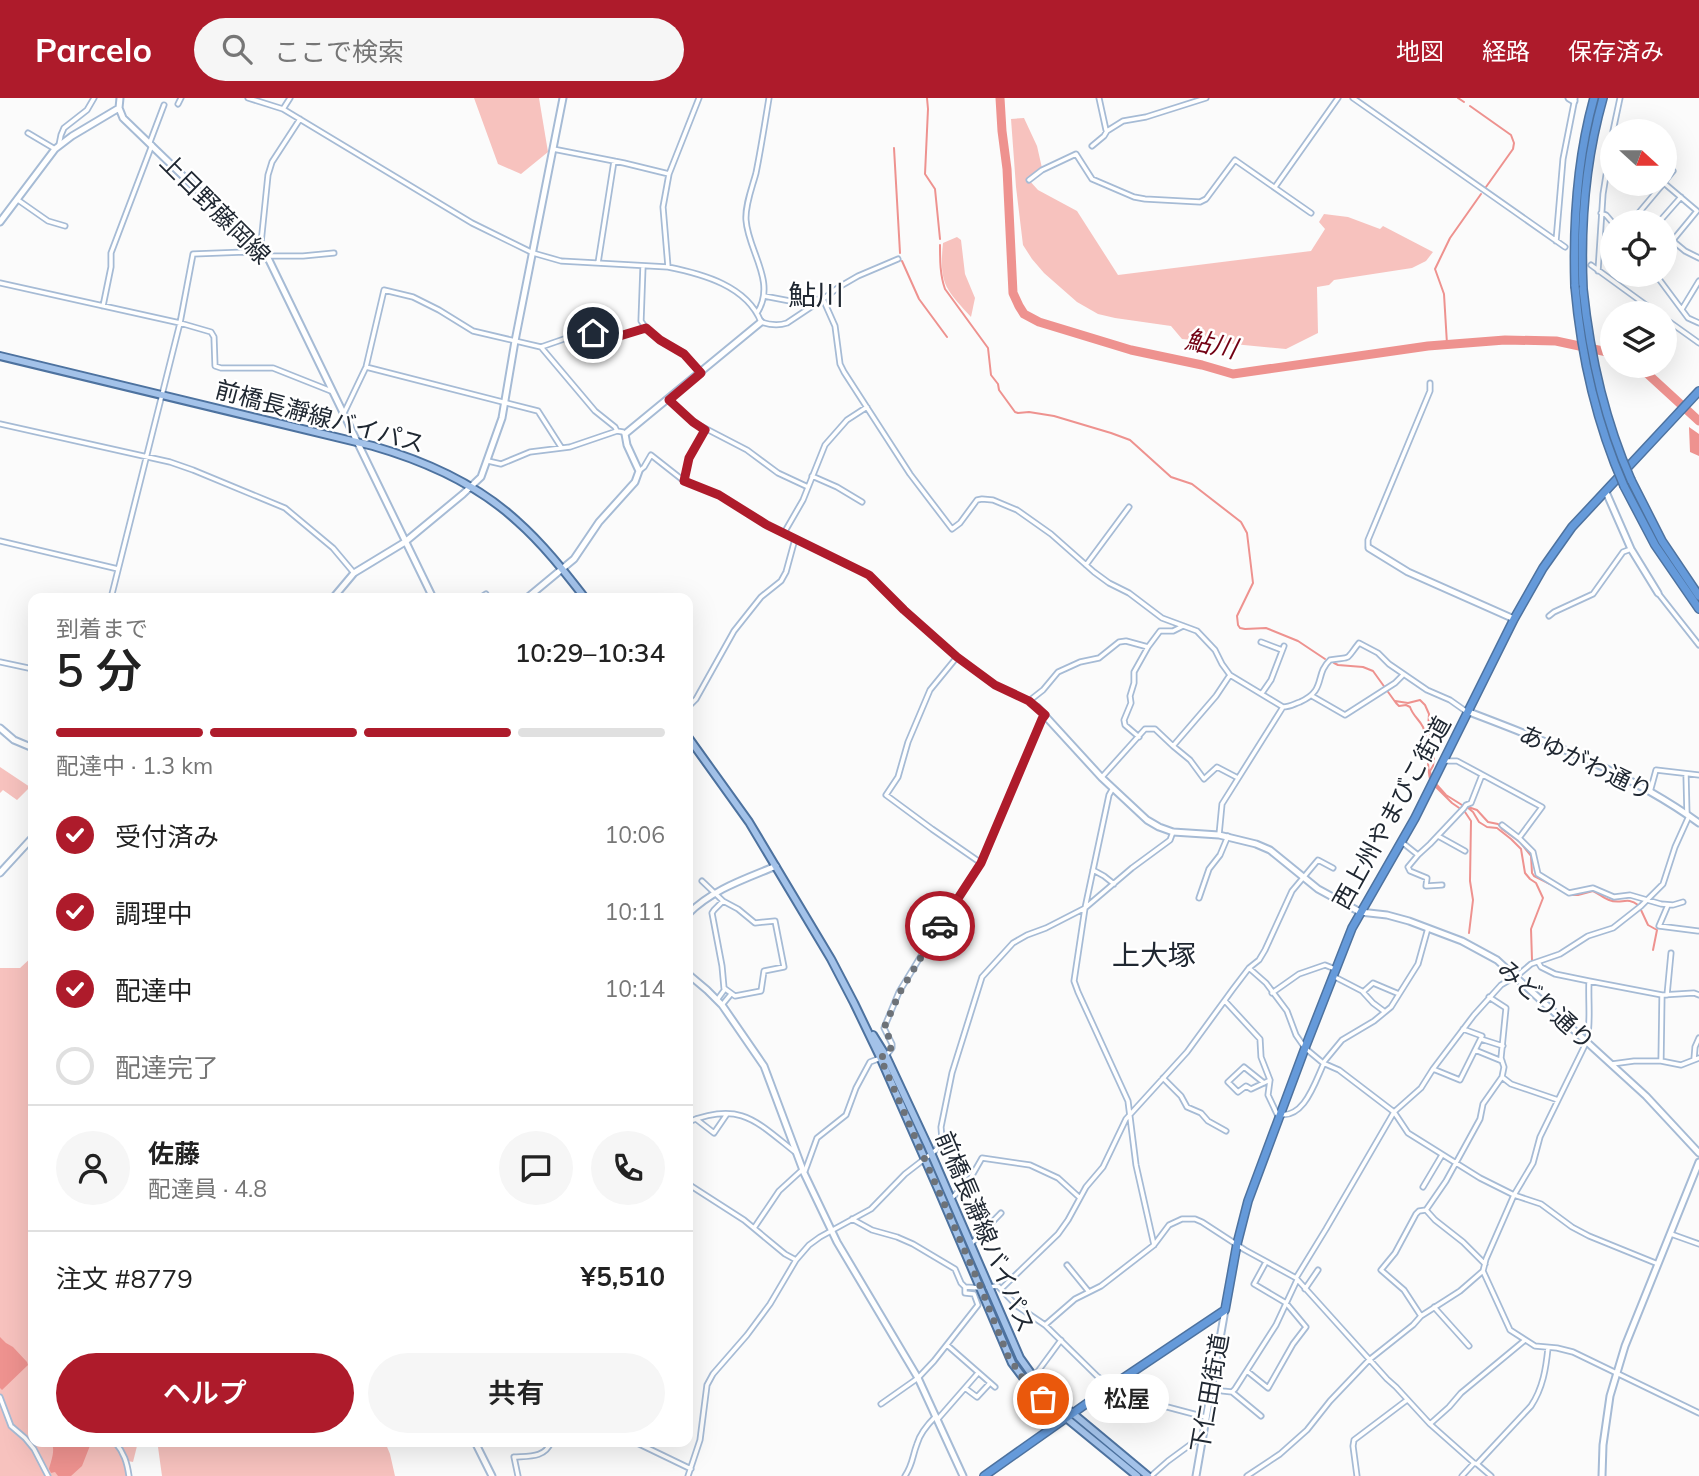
<!DOCTYPE html>
<html lang="ja">
<head>
<meta charset="utf-8">
<style>
  :root { --surface:#fff; --page:#f6f6f6; --text:#222; --muted:#767676; --line:#e0e0e0; --accent:#ae1b2b }
  body { margin:0; font-family:Mulish,"Noto Sans JP",sans-serif; background:var(--page); color:var(--text); height:100vh; display:flex; flex-direction:column; font-size:26px; white-space:nowrap }
  * { box-sizing:border-box; margin:0 }
  p { font-size:23px; color:var(--muted) }
  .icon { flex:none; width:38px; height:38px; fill:none; stroke:currentColor; stroke-width:2; stroke-linecap:round; stroke-linejoin:round }
  .map { position:relative; flex:1; overflow:hidden }
  .panel { position:absolute; left:28px; top:495px; width:665px; height:854px; display:flex; flex-direction:column; background:var(--surface); border-radius:14px; box-shadow:0 7px 28px #0002 }
  .panel>* { flex:none }
  .needle { width:46px; rotate:111deg }
  .controls { position:absolute; left:1600px; top:21px; display:grid; gap:14px }
  .controls a { display:grid; place-items:center; width:77px; height:77px; border-radius:50%; background:var(--surface); box-shadow:0 7px 28px #0002; font-size:35px }
  .pin { position:absolute; display:grid; place-items:center; width:60px; height:60px; color:#fff; margin:-30px; border:4px solid #fff; border-radius:50%; box-shadow:0 2px 7px #0007 }
  .courier { position:absolute; display:grid; place-items:center; width:70px; height:70px; margin:-35px; border:5px solid #ae1b2b; border-radius:50%; background:#fff; color:#222; box-shadow:0 2px 9px #0007 }
  .bubble { position:absolute; height:49px; border-radius:24px; background:var(--surface); box-shadow:0 7px 28px #0002; font-size:23px; font-weight:600; line-height:49px; text-align:center }
  .head em { font-style:normal; font-weight:600 }
  .head div { display:flex; flex-direction:column-reverse }
  .head { display:flex; align-items:center; justify-content:space-between; height:119px; padding:0 28px }
  h1 { font-size:46px; font-weight:600; line-height:52px }
  .bar { display:grid; grid-template-columns:repeat(4,1fr); gap:10px 7px; align-content:center; height:84px; padding:0 28px }
  .bar i { height:9px; border-radius:5px; background:var(--line) }
  .bar .current { background:var(--accent) }
  .bar p { grid-column:span 4 }
  .line { display:flex; align-items:center; gap:18px; padding:0 28px; border-top:2px solid var(--line) }
  .line div { flex:1 }
  .round { display:grid; place-items:center; flex:none; width:74px; height:74px; border-radius:37px; background:var(--page) }
  ol { padding:0 28px; list-style:none }
  li { display:flex; align-items:center; gap:21px; height:77px }
  li p { margin-inline-start:auto }
  li .icon { padding:7px; border-radius:50%; background:var(--accent); color:#fff; stroke-width:4 }
  li:last-child { color:var(--muted) }
  li i { width:38px; height:38px; border:4px solid var(--line); border-radius:50% }
  .primary-button { display:flex; gap:14px; margin-top:auto; padding:14px 28px }
  .primary-button a { flex:1; height:80px; border-radius:42px; background:var(--accent); color:#fff; font-size:28px; font-weight:600; line-height:80px; text-align:center }
  .primary-button a+a { background:var(--page); color:var(--text) }
  header { display:flex; align-items:center; gap:42px; box-sizing:border-box; height:98px; padding:0 35px; background:var(--accent); color:#fff }
  header strong { font-size:33px }
  nav { display:flex; gap:38px; margin-inline-start:auto; font-size:24px }
  .search { width:490px; height:63px; background:var(--page); display:flex; align-items:center; gap:18px; box-sizing:border-box; padding:0 24px; border-radius:38px; color:var(--muted); font-size:26px }
  .map>svg:first-child { display:block }
  .green { fill:#f7c2be }
  .water { fill:#ee928f }
  .lines { fill:none; stroke-linecap:round; stroke-linejoin:round }
  .stream { stroke:#ee928f; stroke-width:2 }
  .river { stroke:#ee928f; stroke-width:9 }
  .street-casing { stroke:#a6bbd5; stroke-width:7 }
  .secondary-casing { stroke:#a6bbd5; stroke-width:9 }
  .primary-casing { stroke:#4d729f; stroke-width:10 }
  .highway-casing { stroke:#4d729f; stroke-width:10 }
  .street { stroke:#fff; stroke-width:3.5 }
  .secondary { stroke:#fff; stroke-width:5 }
  .primary { stroke:#a3c2e9; stroke-width:6 }
  .highway { stroke:#659ada; stroke-width:7 }
  .highway-bridge-casing { stroke:#4d729f; stroke-width:10; stroke-linecap:butt }
  .highway-bridge { stroke:#659ada; stroke-width:7 }
  .done { stroke:#6d7278; stroke-width:7; stroke-dasharray:0 12.6 }
  .route { stroke:#ae1b2b; stroke-width:9 }
  .labels { text-anchor:middle; stroke-width:5; stroke-linejoin:round; paint-order:stroke }
  .street-label { font-size:24px; fill:#202832; stroke:#fff }
  .water-label { font-size:26px; font-style:italic; fill:#720013; stroke:#fff }
  .quarter-label { font-size:28px; fill:#202832; stroke:#fff }
</style>
</head>
<body>
<header>
<strong>Parcelo</strong>
<div class="search"><svg class="icon" aria-label="search" viewBox="0 0 24 24"><circle cx="10" cy="10" r="6"/><path d="M15 15l6 6"/></svg>ここで検索</div>
<nav><a>地図</a><a>経路</a><a>保存済み</a></nav>
</header>
<div class="map">
<svg width="1699" height="1378" viewBox="0 0 1699 1378">
  <rect width="100%" height="100%" fill="#fbfbfb"/>
  <!-- green -->
  <path class="green" d="M474 0H539L548 54 521 76 498 66Z
    M1024 20 1037 48 1042 70 1028 81 1038 92 1077 113 1118 177 1311 153 1325 131 1319 124 1324 116 1348 119 1380 131 1383 128 1433 154 1426 163 1412 170 1334 182 1329 187 1317 189 1318 235 1286 251 1182 241 1171 228 1115 220 1098 216 1077 204 1044 175 1032 161 1023 147 1016 89 1011 21Z
    M957 139 961 142 965 176 975 200 971 219C945 190 939 186 943 145Z
    M0 669 30 689 17 702 3 692 0 695Z
    M33 858V1344H385L390 1356 395 1378H162L158 1349 142 1344 137 1348 133 1364 128 1363 127 1378H0V870H20Z"/>
  <!-- water -->
  <path class="water" d="M1689 329 1699 336V358L1690 354Z
    M0 1239 6 1245 13 1249 27 1264 28 1267 2 1292 0 1290Z
    M51 1344H90L91 1345 82 1368 71 1378H58L55 1374 51 1375 49 1371C51 1363 56 1351 51 1344Z"/>
  <g class="lines">
    <!-- stream -->
    <path class="stream" d="M927 0 928 11 925 76 935 91 940 141
      M1458 0 1464 4
      M1470 8 1511 37 1514 45 1513 51 1486 89
      M894 50 900 155
      M940 147C940 162 940 177 945 191L988 250 991 277 998 286 999 292 1015 314 1018 315 1029 314 1054 318 1111 335 1130 342 1171 379 1192 386 1241 424 1247 435 1253 485 1237 518 1238 527 1240 530 1245 531 1266 530 1298 543 1325 561
      M902 163 919 201 947 239
      M1447 246 1444 196 1435 171 1450 140 1481 96
      M1334 565 1338 567 1363 569 1373 573 1396 605 1399 608 1406 607 1410 609C1413 618 1419 621 1423 629 1430 645 1426 664 1430 681
      M1395 603 1408 605 1420 602 1425 607 1429 616 1428 630 1432 642 1431 652 1434 660 1433 668 1430 673 1431 679
      M1437 687 1446 697 1462 707 1477 712 1488 724 1498 726 1502 731 1520 744 1531 758 1532 775 1534 778 1550 786
      M1436 689 1452 705 1465 714 1471 723 1470 783 1473 802 1469 835
      M1467 709 1473 714 1479 724 1487 729 1497 730 1511 741 1521 751 1525 775 1530 781 1536 785 1543 800 1531 831 1532 862
      M1570 797H1578L1593 793C1599 796 1604 800 1609 802 1621 807 1627 798 1638 807
      M1641 812 1648 827 1657 832 1653 852"/>
    <!-- river -->
    <path class="river" d="M1000 0 1002 33 1007 71 1013 195 1019 208 1024 216 1039 224 1131 252 1202 267 1233 276 1428 248 1505 242 1556 243 1612 255
      M1639 268 1699 323"/>
    <defs>
      <path id="street" d="M248 0 283 11 472 125 533 155 561 163 668 169C703 176 747 188 761 224 770 227 778 228 787 225L823 201 839 189 858 178 898 161
        M1099 0 1106 32
        M1353 0 1565 149
        M178 6 181 0
        M283 11 290 0
        M1613 33 1620 0
        M28 35 55 51
        M150 44 164 7
        M59 47 61 37 64 30 87 12 94 0
        M1092 48 1104 38 1107 33 1123 23 1146 19 1206 0
        M553 51 624 65 669 76
        M1029 82 1042 72 1076 56 1092 81 1134 99 1145 101 1200 104 1206 101 1235 62 1311 115
        M1664 84 1673 73
        M1664 85 1697 113 1664 153
        M1275 89 1338 0
        M18 102 48 123 65 128
        M1601 115 1606 117 1612 124
        M1631 124 1663 86
        M1659 124 1681 99
        M1556 143 1563 61 1575 0
        M1673 143 1685 153 1699 160
        M268 158H303L334 155
        M598 165 614 63
        M1591 167 1657 215
        M643 168 641 223 646 230 660 242 684 255 700 274
        M668 169 663 109 669 76 699 0
        M1598 173 1603 96 1612 40
        M1656 177 1688 220 1699 225
        M0 185 180 225 211 234 214 239 215 268 221 270H273L331 293
        M764 198 790 203 823 201 835 228 840 266 844 274 910 376 952 431 960 425 977 402 982 401 993 402 1017 412 1051 436 1094 474 1109 485 1129 495 1162 520 1197 533 1215 552 1222 566 1230 577 1283 609C1290 609 1294 606 1300 604 1327 592 1314 577 1330 562 1353 558 1344 564 1359 545L1378 555 1389 566 1427 592 1450 602 1467 614
        M103 208 111 169V155L152 47
        M1682 211 1699 183
        M757 215C777 184 748 153 746 122 745 107 752 90 756 75 761 50 765 25 769 0
        M1664 220 1699 245
        M541 249 595 313 615 329 617 333 623 334 625 336
        M366 269 538 313 561 349
        M669 302 693 324 747 352 778 375 808 389
        M344 315 366 269 384 192 413 199 439 212 473 233 541 249 564 241 593 235 613 240 646 230
        M0 326 170 364 193 372 285 410 333 450 354 475
        M488 363 501 366 530 354 570 349 617 333
        M639 373 644 369 651 357 684 383 719 397 767 427 869 477 904 512 957 559 995 587 1029 603 1036 609
        M812 378 837 389 862 404
        M684 383 689 361 705 332
        M784 435 803 402 825 347 847 322 867 309
        M0 443 118 471
        M1369 450 1368 448V442L1430 293V285
        M1086 467 1129 409
        M1658 495 1699 547
        M111 500 180 225 193 156 245 154 260 155 268 77 272 64 300 21
        M480 500 486 496
        M1549 518 1554 514 1593 496 1623 454 1631 451
        M1261 544 1282 552
        M957 559 930 592 908 644 898 679 886 697 932 731 981 765
        M0 564 33 571
        M1262 595 1271 582 1284 548
        M1312 598 1345 617 1395 585 1403 577
        M1029 603 1043 592 1058 574 1080 564 1099 560 1119 544 1126 543 1148 549 1160 533H1173L1183 528
        M688 609 696 601 734 533 761 499 781 483 786 474 795 441
        M1139 639 1125 627 1124 622 1131 605 1130 598 1134 585V574L1148 549
        M1173 648 1190 662 1204 681 1217 669 1238 680
        M1445 663H1457L1542 709 1519 740
        M1686 677 1687 717
        M1102 679 1145 631H1155L1173 648 1216 598 1230 577
        M1113 690 1109 697 1085 810 1074 883 1078 894 1128 1003 1136 1067 1154 1147
        M1650 694 1656 672 1699 677
        M1502 727 1519 740 1533 754 1538 776 1569 795 1593 790 1614 799 1630 797 1661 806 1673 807 1683 804
        M1219 737 1222 706 1283 609
        M1438 738 1465 753
        M1403 745 1418 757 1430 746 1464 710 1466 707 1471 705 1482 677
        M1418 757 1408 769 1410 773 1427 780 1426 788 1442 787
        M1093 772 1104 778 1114 786
        M702 783 723 803 738 811 755 825 775 823 784 869 764 873 761 893 735 898 724 890 722 868 712 815 714 812 723 803
        M1199 800 1209 771 1220 757 1228 738
        M1668 807 1659 828 1698 833
        M1538 864 1541 869 1555 876 1589 883 1662 897 1694 895 1699 897
        M1249 870 1266 885 1287 913 1296 937 1305 950 1323 965 1339 972 1394 1014 1408 1035 1480 1080 1514 1097 1541 1106 1572 1129 1589 1138 1658 1166
        M1333 878 1362 893 1373 905 1385 914
        M1363 894 1373 885 1399 896
        M1272 895 1299 876 1325 867 1335 871
        M1667 897 1671 855
        M1489 899 1506 910 1501 960 1504 969 1502 979 1511 986 1558 1002
        M717 902 725 891
        M1225 903 1260 941 1261 959 1270 982 1268 997 1277 1016C1304 1023 1315 984 1324 965
        M722 907 731 896
        M1481 941 1503 948
        M1475 952 1502 963
        M1694 961 1695 949 1699 940
        M1661 963 1662 897
        M1323 965 1342 942 1374 923 1391 909 1418 866 1428 830
        M1612 966 1634 963H1661L1681 967 1699 960
        M1433 971 1460 982 1482 938 1463 931
        M1163 980 1181 998 1187 1009 1201 1015 1208 1023 1226 1033
        M1264 985 1244 969 1228 984 1238 994 1246 988 1251 991 1270 982
        M696 1021 714 1035 727 1016
        M688 1024C740 1003 756 1023 795 1054
        M805 1073 817 1040 846 1017 856 990 870 964 886 958 892 950V946L884 930 899 894 944 820 981 765 1042 621 1044 618
        M688 1086 744 1122 785 1156 796 1162
        M1423 1089 1442 1057
        M952 1100 970 1081 982 1060 1030 1067 1058 1080 1080 1100
        M1426 1112 1435 1122 1463 1144 1485 1166
        M852 1121 872 1132 897 1139 913 1146 955 1171 961 1185 965 1189 981 1190
        M754 1130 779 1093 803 1071
        M1671 1136 1699 1146
        M971 1146 1001 1115
        M1067 1167 1089 1194
        M1483 1173 1510 1232 1535 1248 1557 1250 1573 1254 1699 1315
        M1296 1180 1326 1131 1394 1014 1421 990 1433 971 1474 917 1501 887 1518 877 1531 866 1560 856 1588 838 1613 830 1641 808 1663 786 1675 749 1689 718
        M988 1189 998 1188 1017 1208 1045 1227 1097 1278 1122 1297 1205 1319
        M1001 1191 1058 1136 1068 1122 1086 1089 1103 1069 1126 1021 1187 954 1233 891 1249 870 1259 862 1265 852 1292 793 1318 762 1333 770
        M1305 1191 1318 1172
        M1434 1209 1469 1248
        M1421 1218 1404 1192 1381 1172 1395 1155 1416 1116 1419 1113 1426 1112 1446 1083 1480 1021 1483 1006 1502 979
        M1045 1227 1075 1201 1101 1188 1154 1147 1169 1127 1182 1121H1195L1202 1124 1245 1152 1296 1180 1387 1281 1396 1289 1430 1326 1474 1365 1477 1366 1491 1378
        M947 1247 995 1289
        M1247 1273 1268 1290 1293 1246 1306 1229 1286 1205 1254 1186 1266 1164
        M1033 1280 1061 1242
        M965 1290 977 1299 990 1285
        M1211 1290 1223 1293 1232 1294 1235 1291 1276 1227 1297 1182
        M1232 1294 1261 1318
        M0 1299 11 1328 25 1340 34 1351 48 1378
        M881 1306 918 1280 934 1263 978 1207 974 1196 965 1195V1189
        M937 1322 978 1275
        M1430 1326 1449 1309 1461 1295 1525 1242
        M115 1344C124 1355 127 1364 129 1378
        M635 1344 691 1371
        M1477 1366 1531 1308C1543 1290 1546 1270 1548 1250
        M518 1378 514 1359C529 1358 545 1360 551 1344
        M688 1378 700 1342 707 1287 713 1276 747 1237 770 1206 796 1162 809 1147 820 1139 871 1111 905 1076 936 1052 940 1046 942 1042 941 1029 952 975 982 879 1013 845 1027 837 1046 830 1085 810 1132 770 1166 745 1170 742 1173 734
        M905 1378C913 1366 912 1359 917 1346 920 1335 928 1326 936 1318
        M1151 1378 1168 1363 1202 1338
        M1247 1378 1280 1356 1307 1332 1330 1303 1369 1262 1413 1227 1421 1218 1460 1193 1483 1173 1486 1161 1514 1097 1533 1065 1540 1039 1587 943C1591 924 1588 904 1589 883
        M1357 1378 1353 1348 1354 1342 1407 1302
        M1462 1378 1474 1365"/>
      <path id="secondary" d="M120 0 119 10 123 20 268 160 433 500
        M1569 0 1574 3
        M0 124 55 51 72 38 119 10
        M1606 394 1631 451 1658 495
        M1369 450 1408 474 1514 521
        M333 500 354 475 405 444 463 396 481 379 502 320 515 243 563 0
        M527 500 574 461 599 424 635 384 639 373 627 347 625 336 761 224
        M1037 609 1102 680 1147 722 1159 729 1173 734 1219 737 1256 746 1270 752 1318 791 1360 814 1387 817 1409 823 1462 843 1497 862 1646 998 1699 1055
        M1469 614C1548 644 1630 675 1699 725
        M0 630 14 642 33 650
        M0 775 33 739
        M688 816C713 791 745 781 776 768
        M688 876 707 892 722 907 764 968 804 1075 837 1144 918 1280 963 1378
        M475 1344 492 1378
        M1196 1378 1225 1212
        M1602 1378 1603 1347 1610 1298 1625 1248 1699 1064"/>
      <path id="primary" d="M0 258 373 348C425 363 477 386 517 423 543 446 564 473 585 500
        M688 639 749 724 831 861 854 905 880 959 938 1091 1012 1265 1028 1286 1043 1301 1137 1378
        M873 937 886 958 928 1048 1020 1260 1040 1288 1148 1378"/>
      <path id="highway" d="M1575 188C1573 124 1577 61 1594 0
        M1583 191C1580 126 1585 63 1603 0
        M1631 382 1662 443 1699 498
        M1624 388 1655 447 1699 511
        M984 1378 1110 1289 1225 1212 1237 1146 1248 1103 1305 950 1352 830 1415 720 1514 521 1543 470 1572 429 1699 293"/>
    </defs>
    <!-- street casing -->
    <use href="#street" class="street-casing"/>
    <!-- secondary casing -->
    <use href="#secondary" class="secondary-casing"/>
    <!-- primary casing -->
    <use href="#primary" class="primary-casing"/>
    <!-- highway casing -->
    <use href="#highway" class="highway-casing"/>
    <!-- street -->
    <use href="#street" class="street"/>
    <!-- secondary -->
    <use href="#secondary" class="secondary"/>
    <!-- primary -->
    <use href="#primary" class="primary"/>
    <!-- highway -->
    <use href="#highway" class="highway"/>
    <defs>
      <path id="highway-bridge" d="M1575 188C1581 257 1596 324 1624 388
        M1583 191C1590 258 1604 321 1631 382"/>
    </defs>
    <!-- highway-bridge casing -->
    <use href="#highway-bridge" class="highway-bridge-casing"/>
    <!-- highway-bridge -->
    <use href="#highway-bridge" class="highway-bridge"/>
  </g>
  <g class="lines">
    <!-- done -->
    <path class="done" d="M940 828 900 894 884 930C890 943 896 945 886 958L880 959 981 1190 1008 1258 1022 1279 1043 1301"/>
    <!-- route -->
    <path class="route" d="M593 235 613 240 646 230 660 242 684 256 701 275 669 302 693 324 705 332 689 360 684 383 719 397 767 427 869 477 904 512 957 559 995 587 1029 603 1045 617 1042 621 981 765 940 828"/>
  </g>
  <g class="labels">
    <!-- street labels -->
    <g class="street-label">
      <text transform="translate(215 111) rotate(45)" y="8">上日野藤岡線</text>
      <text transform="translate(320 319) rotate(15)" y="8">前橋長瀞線バイパス</text>
      <text transform="translate(1586 665) rotate(25)" y="8">あゆがわ通り</text>
      <text transform="translate(1392 715) rotate(-61)" y="8">西上州やまびこ街道</text>
      <text transform="translate(1546 907) rotate(42)" y="8">みどり通り</text>
      <text transform="translate(985 1134) rotate(67)" y="8">前橋長瀞線バイパス</text>
      <text transform="translate(1210 1295) rotate(-80)" y="8">下仁田街道</text>
    </g>
    <!-- water labels -->
    <g class="water-label">
      <text transform="translate(1211 246) rotate(12)" y="9">鮎川</text>
    </g>
    <!-- quarter labels -->
    <g class="quarter-label">
      <text x="816" y="207">鮎川</text>
      <text x="1154" y="867">上大塚</text>
    </g>
  </g>
</svg>
<div class="controls">
<a><svg class="needle" viewBox="-14 -14 28 28"><path d="M0-13l5 13h-10z" fill="#e53935"/><path d="M0 13l5-13h-10z" fill="#767676"/></svg></a>
<a><svg class="icon" aria-label="locate" viewBox="0 0 24 24"><circle cx="12" cy="12" r="6"/><path d="M12 2v4M12 18v4M2 12h4M18 12h4"/></svg></a>
<a><svg class="icon" aria-label="layers" viewBox="0 0 24 24"><path d="M12 4l9 5-9 5-9-5zM3 14l9 5 9-5"/></svg></a>
</div>
<div class="pin" style="left:1043px;top:1301px;background:#ea580c"><svg class="icon" aria-label="bag" viewBox="0 0 24 24"><path d="M5 8h14l-1 12H6zM9 8a3 3 0 0 1 6 0"/></svg></div>
<div class="pin" style="left:593px;top:235px;background:#1f2937"><svg class="icon" aria-label="home" viewBox="0 0 24 24"><path d="M3 11l9-7 9 7M6 9v11h12V9"/></svg></div>
<div class="courier" style="left:940px;top:828px"><svg class="icon" aria-label="car" viewBox="0 0 24 24"><path d="M5 17H2v-5l4-1 3-4h7l3 4 3 1v5h-3M9 17h6M6 11h13"/><circle cx="7" cy="17" r="2"/><circle cx="17" cy="17" r="2"/></svg></div>
<div class="bubble" style="left:1085px;top:1276px;width:84px">松屋</div>
<section class="panel">
<div class="head"><div><h1>5 分</h1><p>到着まで</p></div><em>10:29–10:34</em></div>
<div class="bar"><i class="current"></i><i class="current"></i><i class="current"></i><i></i><p>配達中 · 1.3 km</p></div>
<ol>
<li><svg class="icon" aria-label="check" viewBox="0 0 24 24"><path d="M5 12l5 5 9-10"/></svg>受付済み<p>10:06</p></li>
<li><svg class="icon" aria-label="check" viewBox="0 0 24 24"><path d="M5 12l5 5 9-10"/></svg>調理中<p>10:11</p></li>
<li><svg class="icon" aria-label="check" viewBox="0 0 24 24"><path d="M5 12l5 5 9-10"/></svg>配達中<p>10:14</p></li>
<li><i></i>配達完了</li>
</ol>
<div class="line" style="height:126px"><a class="round"><svg class="icon" aria-label="person" viewBox="0 0 24 24"><circle cx="12" cy="8" r="4"/><path d="M4 21q1-7 8-7t8 7"/></svg></a><div><b>佐藤</b><p>配達員 · 4.8</p></div><a class="round"><svg class="icon" aria-label="chat" viewBox="0 0 24 24"><path d="M4 5h16v11H9l-5 4z"/></svg></a><a class="round"><svg class="icon" aria-label="phone" viewBox="0 0 24 24"><path d="M5 4h4l2 5-3 2q2 4 5 5l2-3 5 2v4C11 20 4 13 5 4z"/></svg></a></div>
<div class="line" style="height:91px"><div>注文 #8779</div><b>¥5,510</b></div>
<div class="primary-button"><a>ヘルプ</a><a>共有</a></div>
</section>
</div>
</body>
</html>
